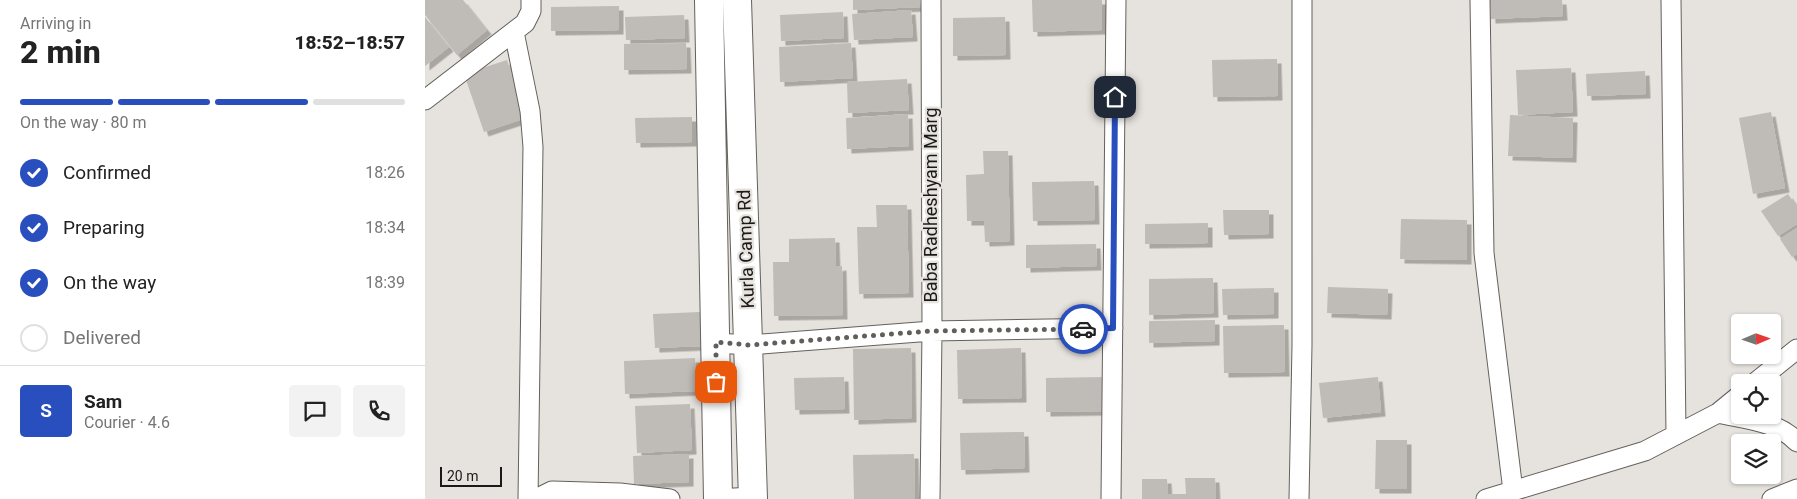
<!DOCTYPE html>
<html lang="en">
<head>
<meta charset="utf-8">
<style>
  :root { --surface:#fff; --page:#f2f2f2; --text:#222; --muted:#767676; --line:#e0e0e0; --accent:#294fbe }
  body { margin:0; font-family:Roboto,sans-serif; background:var(--page); color:var(--text); height:100vh; display:flex; flex-direction:column; font-size:19px; white-space:nowrap }
  * { box-sizing:border-box; margin:0 }
  p { font-size:16px; color:var(--muted) }
  .icon { flex:none; width:28px; height:28px; fill:none; stroke:currentColor; stroke-width:2; stroke-linecap:round; stroke-linejoin:round }
  .map { position:relative; flex:1; overflow:hidden }
  .drawer { display:flex; flex-direction:column; background:var(--surface); width:425px }
  .drawer>* { flex:none }
  .needle { width:32px; rotate:88deg }
  .fabs { position:absolute; left:1306px; top:314px; display:grid; gap:10px }
  .fabs a { display:grid; place-items:center; width:50px; height:50px; border-radius:5px; background:var(--surface); box-shadow:0 1px 4px #0004; font-size:25px }
  .scale { position:absolute; left:15px; bottom:12px; width:62px; box-sizing:border-box; padding-left:5px; border:2px solid #1a1917; border-top:0; font-size:14px; line-height:18px; white-space:nowrap; color:#1a1917; -webkit-text-stroke:4px #e6e2dd; paint-order:stroke }
  .pin { position:absolute; display:grid; place-items:center; width:42px; height:42px; color:#fff; margin:-21px; border-radius:10px; box-shadow:0 2px 8px #0006 }
  .courier { position:absolute; display:grid; place-items:center; width:50px; height:50px; margin:-25px; border:4px solid #294fbe; border-radius:50%; background:#fff; color:#222; box-shadow:0 1px 6px #0007 }
  .overview em { font-style:normal; font-weight:800 }
  .overview div { display:flex; flex-direction:column-reverse }
  .overview { display:flex; align-items:center; justify-content:space-between; height:85px; padding:0 20px }
  h1 { font-size:32px; font-weight:800; line-height:38px }
  .bar { display:grid; grid-template-columns:repeat(4,1fr); gap:8px 5px; align-content:center; height:60px; padding:0 20px }
  .bar i { height:6px; border-radius:4px; background:var(--line) }
  .bar .selected { background:var(--accent) }
  .bar p { grid-column:span 4 }
  .line { display:flex; align-items:center; gap:12px; padding:0 20px; border-top:1px solid var(--line) }
  .line div { flex:1 }
  .round { display:grid; place-items:center; flex:none; width:52px; height:52px; border-radius:5px; background:var(--page) }
  ol { padding:0 20px; list-style:none }
  li { display:flex; align-items:center; gap:15px; height:55px }
  li p { margin-inline-start:auto }
  li .icon { padding:5px; border-radius:50%; background:var(--accent); color:#fff; stroke-width:4 }
  li:last-child { color:var(--muted) }
  li i { width:28px; height:28px; border:2px solid var(--line); border-radius:50% }
  main { display:flex; flex:1; min-height:0 }
  .map>svg:first-child { display:block }
  .building { fill:#bfbbb6; filter:url(#shadow) }
  .lines { fill:none; stroke-linecap:round; stroke-linejoin:round }
  .street-casing { stroke:#64615c; stroke-width:21 }
  .secondary-casing { stroke:#64615c; stroke-width:30 }
  .street { stroke:#fff; stroke-width:19 }
  .secondary { stroke:#fff; stroke-width:28 }
  .done { stroke:#615f5c; stroke-width:5; stroke-dasharray:0 9 }
  .route { stroke:#294fbe; stroke-width:6 }
  .labels { text-anchor:middle; stroke-width:4.5; stroke-linejoin:round; paint-order:stroke }
  .street-label { font-size:18px; fill:#1a1917; stroke:#e6e2dd }
</style>
</head>
<body>
<main>
<section class="drawer">
<div class="overview"><div><h1>2 min</h1><p>Arriving in</p></div><em>18:52–18:57</em></div>
<div class="bar"><i class="selected"></i><i class="selected"></i><i class="selected"></i><i></i><p>On the way · 80 m</p></div>
<ol>
<li><svg class="icon" aria-label="check" viewBox="0 0 24 24"><path d="M5 12l5 5 9-10"/></svg>Confirmed<p>18:26</p></li>
<li><svg class="icon" aria-label="check" viewBox="0 0 24 24"><path d="M5 12l5 5 9-10"/></svg>Preparing<p>18:34</p></li>
<li><svg class="icon" aria-label="check" viewBox="0 0 24 24"><path d="M5 12l5 5 9-10"/></svg>On the way<p>18:39</p></li>
<li><i></i>Delivered</li>
</ol>
<div class="line" style="height:90px"><b class="round" style="background:var(--accent);color:#fff">S</b><div><b>Sam</b><p>Courier · 4.6</p></div><a class="round"><svg class="icon" aria-label="chat" viewBox="0 0 24 24"><path d="M4 5h16v11H9l-5 4z"/></svg></a><a class="round"><svg class="icon" aria-label="phone" viewBox="0 0 24 24"><path d="M5 4h4l2 5-3 2q2 4 5 5l2-3 5 2v4C11 20 4 13 5 4z"/></svg></a></div>
</section>
<div class="map">
<svg width="1372" height="499" viewBox="0 0 1372 499">
  <defs>
    <filter id="shadow"><feDropShadow dx="4.5" dy="4.5" stdDeviation="0" flood-color="#0004"/></filter>
  </defs>
  <rect width="100%" height="100%" fill="#e6e2dd"/>
  <!-- building -->
  <path class="building" d="M0 0H38L62 30 32 55 0 15Z
    M428 0H495L496 7 428 10Z
    M607 0H677V30L608 32Z
    M1065 0H1137L1138 16 1066 19Z
    M194 6V30L126 31V7Z
    M486 10 488 37 429 40 427 14Z
    M418 12 419 38 356 41 355 15Z
    M259 15 260 38 201 40 200 17Z
    M0 17 24 47 0 66Z
    M580 17 581 55 528 56V18Z
    M261 43 262 69 199 70V44Z
    M426 43 428 78 355 82 354 47Z
    M852 59 853 96 788 97 787 60Z
    M82 60 101 118 59 132 39 74Z
    M1146 68 1148 112 1093 115 1091 70Z
    M1220 71 1221 94 1162 96 1161 74Z
    M482 79 484 110 423 113 422 82Z
    M1346 112 1360 188 1328 194 1314 118Z
    M483 114 484 146 422 149 421 118Z
    M1085 115 1148 118 1147 158 1083 156Z
    M267 117V142L211 143 210 118Z
    M558 151H583L585 241 560 242 559 221H542L541 175 559 174Z
    M669 181 670 220 608 221 607 182Z
    M1363 194 1372 207V224L1353 236 1336 211Z
    M451 205H482L484 293 434 294 432 227H452Z
    M798 210H844V234L799 235Z
    M976 219 1042 220V260L975 259Z
    M783 223V243L720 244V224Z
    M1372 228V254L1367 257 1355 239Z
    M410 238 411 267 417 266 418 315 349 316 348 262H364V239Z
    M671 244 672 266 601 268V245Z
    M788 278 789 313 724 315V279Z
    M903 287 963 289 962 315 902 313Z
    M849 288V314L798 315 797 289Z
    M275 312 277 346 230 348 228 314Z
    M790 320V341L724 343V321Z
    M859 325 860 372 799 373 798 326Z
    M486 348 487 418 429 420 428 349Z
    M596 348 597 398 533 399 532 350Z
    M270 358 271 391 200 394 199 361Z
    M419 377 420 409 370 410 369 378Z
    M679 377V411L621 412V378Z
    M953 377 956 412 898 418 894 383Z
    M265 404 267 450 212 453 210 406Z
    M599 432 600 468 536 470 535 433Z
    M951 440H982V489H950Z
    M264 454V482L209 484 208 456Z
    M489 454 490 499H429L428 455Z
    M760 478H790L791 499H717V479H742L743 494H761Z"/>
  <g class="lines">
    <defs>
      <path id="street" d="M1055 0 1059 253 1088 491
        M1246 0 1251 435
        M89 32 105 111 108 147 103 499
        M0 100 100 23 106 11V0
        M291 343 324 345 507 331 688 328
        M1331 382 1372 349
        M1293 413C1319 419 1353 421 1372 442
        M111 499 127 491 195 493 245 499
        M291 499 328 497
        M505 499 507 331 506 0
        M686 499 691 0
        M874 499 877 345V0
        M1061 499 1220 451 1293 413 1315 395
        M1347 499 1372 489"/>
      <path id="secondary" d="M284 0 293 499
        M312 0 328 499"/>
    </defs>
    <!-- street casing -->
    <use href="#street" class="street-casing"/>
    <!-- secondary casing -->
    <use href="#secondary" class="secondary-casing"/>
    <!-- street -->
    <use href="#street" class="street"/>
    <!-- secondary -->
    <use href="#secondary" class="secondary"/>
  </g>
  <g class="lines">
    <!-- done -->
    <path class="done" d="M291 382V342L324 345 506 331 658 329"/>
    <!-- route -->
    <path class="route" d="M658 329 688 328 690 97"/>
  </g>
  <g class="labels">
    <!-- street labels -->
    <g class="street-label">
      <text transform="translate(506 205) rotate(-90)" y="6">Baba Radheshyam Marg</text>
      <text transform="translate(321 249) rotate(-92)" y="6">Kurla Camp Rd</text>
    </g>
  </g>
</svg>
<div class="fabs">
<a><svg class="needle" viewBox="-14 -14 28 28"><path d="M0-13l5 13h-10z" fill="#e53935"/><path d="M0 13l5-13h-10z" fill="#767676"/></svg></a>
<a><svg class="icon" aria-label="locate" viewBox="0 0 24 24"><circle cx="12" cy="12" r="6"/><path d="M12 2v4M12 18v4M2 12h4M18 12h4"/></svg></a>
<a><svg class="icon" aria-label="layers" viewBox="0 0 24 24"><path d="M12 4l9 5-9 5-9-5zM3 14l9 5 9-5"/></svg></a>
</div>
<div class="scale">20 m</div>
<div class="pin" style="left:291px;top:382px;background:#ea580c"><svg class="icon" aria-label="bag" viewBox="0 0 24 24"><path d="M5 8h14l-1 12H6zM9 8a3 3 0 0 1 6 0"/></svg></div>
<div class="pin" style="left:690px;top:97px;background:#1f2937"><svg class="icon" aria-label="home" viewBox="0 0 24 24"><path d="M3 11l9-7 9 7M6 9v11h12V9"/></svg></div>
<div class="courier" style="left:658px;top:329px"><svg class="icon" aria-label="car" viewBox="0 0 24 24"><path d="M5 17H2v-5l4-1 3-4h7l3 4 3 1v5h-3M9 17h6M6 11h13"/><circle cx="7" cy="17" r="2"/><circle cx="17" cy="17" r="2"/></svg></div>
</div>
</main>
</body>
</html>
